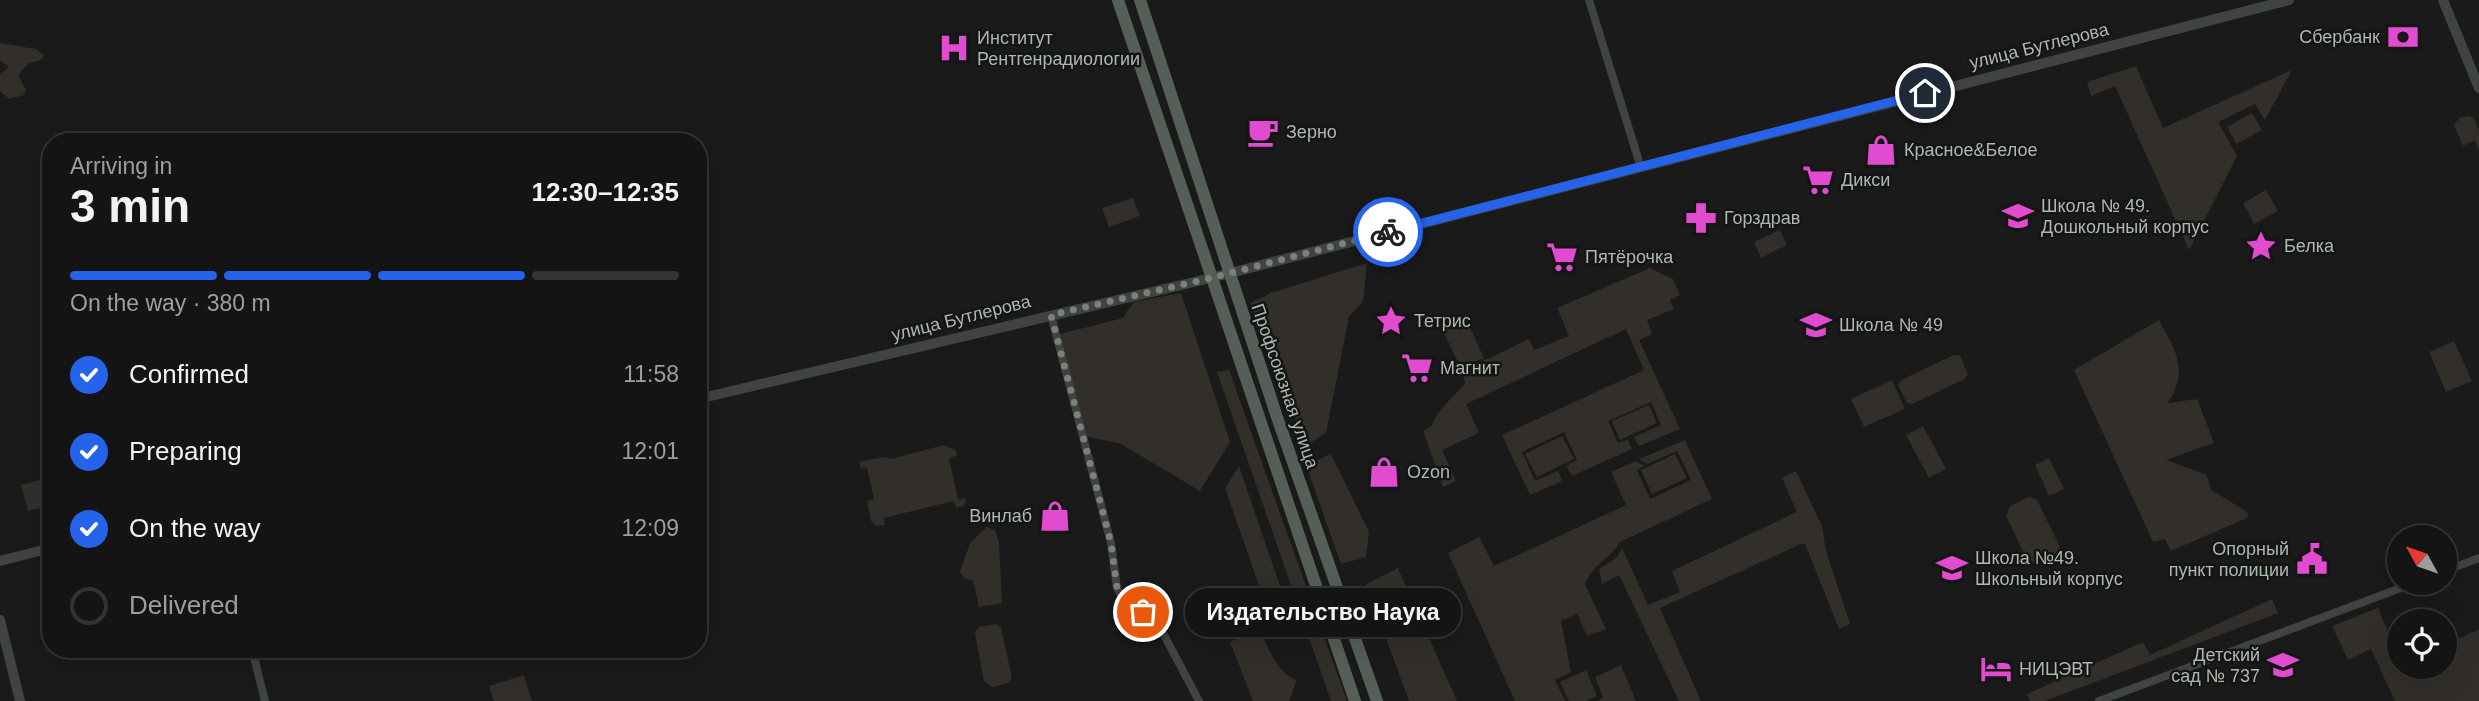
<!DOCTYPE html>
<html lang="en">
<head>
<meta charset="utf-8">
<style>
  :root { --surface:#131413; --page:#202121; --text:#f1f3f6; --muted:#9d9ea0; --line:#323333; --accent:#2563eb }
  body { margin:0; font-family:Helvetica,sans-serif; background:var(--page); color:var(--text); height:100vh; display:flex; flex-direction:column; font-size:26px; white-space:nowrap }
  * { box-sizing:border-box; margin:0 }
  p { font-size:23px; color:var(--muted) }
  .icon { flex:none; width:38px; height:38px; fill:none; stroke:currentColor; stroke-width:2; stroke-linecap:round; stroke-linejoin:round }
  .map { position:relative; flex:1; overflow:hidden }
  .panel { position:absolute; left:42px; top:133px; width:665px; height:525px; display:flex; flex-direction:column; background:var(--surface); border-radius:28px; box-shadow:0 7px 28px #0002,0 0 0 2px var(--line) }
  .panel>* { flex:none }
  .needle { width:46px; rotate:310deg }
  .controls { position:absolute; left:2387px; top:525px; display:grid; gap:14px }
  .controls a { display:grid; place-items:center; width:70px; height:70px; border-radius:50%; background:var(--surface); box-shadow:0 7px 28px #0002,0 0 0 2px var(--line); font-size:35px }
  .pin { position:absolute; display:grid; place-items:center; width:60px; height:60px; color:#fff; margin:-30px; border:4px solid #fff; border-radius:50%; box-shadow:0 2px 7px #0007 }
  .courier { position:absolute; display:grid; place-items:center; width:70px; height:70px; margin:-35px; border:5px solid #2563eb; border-radius:50%; background:#fff; color:#222; box-shadow:0 2px 9px #0007 }
  .bubble { position:absolute; height:49px; border-radius:24px; background:var(--surface); box-shadow:0 7px 28px #0002,0 0 0 2px var(--line); font-size:23px; font-weight:700; line-height:49px; text-align:center }
  .overview em { font-style:normal; font-weight:700 }
  .overview div { display:flex; flex-direction:column-reverse }
  .overview { display:flex; align-items:center; justify-content:space-between; height:119px; padding:0 28px }
  h1 { font-size:46px; font-weight:700; line-height:52px }
  .bar { display:grid; grid-template-columns:repeat(4,1fr); gap:10px 7px; align-content:center; height:84px; padding:0 28px }
  .bar i { height:9px; border-radius:5px; background:var(--line) }
  .bar .on { background:var(--accent) }
  .bar p { grid-column:span 4 }
  ol { padding:0 28px; list-style:none }
  li { display:flex; align-items:center; gap:21px; height:77px }
  li p { margin-inline-start:auto }
  li .icon { padding:7px; border-radius:50%; background:var(--accent); color:#fff; stroke-width:4 }
  li:last-child { color:var(--muted) }
  li i { width:38px; height:38px; border:4px solid var(--line); border-radius:50% }
  .map>svg:first-child { display:block }
  .green { fill:#322e29 }
  .lines { fill:none; stroke-linecap:round; stroke-linejoin:round }
  .minor { stroke:#3f4440; stroke-width:8 }
  .tertiary { stroke:#3f4440; stroke-width:10 }
  .primary { stroke:#565e58; stroke-width:12 }
  .done { stroke:#79817a; stroke-width:7; stroke-dasharray:0 12.6 }
  .route { stroke:#2563eb; stroke-width:9 }
  .labels { text-anchor:middle; stroke-width:5; stroke-linejoin:round; paint-order:stroke }
  .poi-label { font-size:18px; fill:#acb9ae; stroke:#141514; text-anchor:start }
  .street-label { font-size:18px; fill:#acb9ae; stroke:#141514 }
</style>
</head>
<body>
<div class="map">
<svg width="2479" height="701" viewBox="0 0 2479 701">
  <rect width="100%" height="100%" fill="#191a19"/>
  <!-- green -->
  <path class="green" d="M0 43 36 49 44 55 41 60 29 63 18 75 26 90 24 95 9 99 0 91V74L9 67 0 61Z
    M2136 66 2163 128 2292 70 2265 120 2255 104 2218 122 2237 156 2189 250 2115 86 2091 96 2087 82Z
    M2252 113 2262 130 2236 144 2227 127Z
    M2468 116 2473 117 2479 130V150L2475 140 2463 146 2454 125 2459 118Z
    M2266 190 2278 211 2254 224 2243 203Z
    M1133 198 1140 216 1109 227 1102 208Z
    M1780 230 1787 245 1761 258 1754 242Z
    M1367 263 1363 302 1349 316 1326 433 1300 449 1296 420 1250 303 1271 293Z
    M1650 268 1673 279 1680 295 1670 300 1674 309 1647 320 1652 334 1639 340 1680 429 1639 446 1634 437 1661 425 1651 402 1608 421 1618 443 1628 440 1632 449 1572 476 1566 466 1577 460 1564 432 1522 452 1535 481 1558 471 1562 481 1530 495 1502 435 1644 370 1626 329 1466 404 1479 433 1442 450 1456 481 1443 487 1423 431 1431 427C1438 408 1452 399 1465 383L1462 371 1529 339 1534 350 1569 336 1557 308Z
    M1181 293 1230 442 1200 491 1121 444 1085 436 1060 334 1123 318 1134 302Z
    M2159 320C2176 352 2189 369 2168 403L2197 399 2214 443 2166 460 2207 475 2211 490 2246 511 2249 517 2171 551 2165 539 2153 542 2074 370Z
    M1467 321 1484 358 1461 368 1443 331Z
    M2454 341 2472 381 2446 392 2429 352Z
    M1954 355 1960 356 1968 374 1965 379 1912 404 1907 403 1898 385 1901 380Z
    M1229 370 1347 701H1331L1217 372Z
    M1892 380 1905 409 1864 427 1851 399Z
    M1649 405 1657 423 1620 440 1612 421Z
    M1923 426 1946 469 1929 478 1906 435Z
    M1562 436 1574 459 1537 477 1525 454Z
    M1685 440 1712 499 1620 542C1608 561 1595 562 1585 584L1606 629 1587 636 1577 614 1561 621 1571 672 1555 680 1565 701H1515L1448 553 1479 537 1494 566 1626 505 1611 472 1636 461 1644 466 1637 470 1650 499 1691 480 1677 451 1647 464 1639 459Z
    M944 445 956 450 957 456 949 458 958 500 966 498 964 506 956 508 954 501 884 518 885 525 876 526 871 521 867 501 874 499 867 468 861 469 859 462 883 457 891 459Z
    M1331 454 1369 532 1366 557 1341 564 1306 465Z
    M1675 454 1687 478 1652 494 1641 470Z
    M2049 458 2064 489 2049 496 2035 465Z
    M1239 466 1281 589 1265 603 1225 488Z
    M1796 471 1822 526 1826 551 1850 624 1839 629 1805 544H1801L1660 608 1701 701H1679L1619 575 1602 584 1599 569 1616 558 1622 548 1648 605 1680 592 1672 571 1797 512 1782 478Z
    M51 477V505L28 511 21 485Z
    M2029 497 2037 500 2060 547 2058 554 2037 565 2027 560 2006 516 2010 506Z
    M987 527 995 530 999 542 1002 603 979 607 973 580 965 579 960 572 970 543Z
    M1398 568 1457 701H1409L1366 584Z
    M2272 599 2278 613 2045 701H2030L2027 694 2143 642 2150 655Z
    M2378 608 2391 640 2399 637V667H2445V645L2479 629V701H2395L2371 649 2348 660 2332 626Z
    M996 624 1001 627 1012 678 1008 683 992 687 984 681 975 633 979 627Z
    M1259 628C1268 646 1276 673 1297 680L1289 701H1253L1230 642Z
    M1621 665 1636 701H1598L1603 697 1595 677Z
    M1586 670 1597 696 1586 701H1569L1560 682Z
    M524 675 532 701H494L489 686Z"/>
  <g class="lines">
    <!-- minor -->
    <path class="minor" d="M1589 0 1641 168
      M1051 315 1111 543 1117 588 1121 595 1155 622 1163 633 1199 701
      M2445 571 2479 558
      M252 649 265 701
      M2099 701 2414 583"/>
    <!-- tertiary -->
    <path class="tertiary" d="M2443 0 2479 88
      M698 399 1211 278 2289 0
      M0 561 51 548
      M0 620 20 701"/>
    <!-- primary -->
    <path class="primary" d="M1118 0 1355 701
      M1140 0 1278 420 1377 701"/>
  </g>
  <g class="lines">
    <!-- done -->
    <path class="done" d="M1143 612 1121 596 1117 588 1111 543 1051 315 1211 278 1388 232"/>
    <!-- route -->
    <path class="route" d="M1388 232 1925 93"/>
  </g>
  <!-- icons -->
  <defs>
    <symbol id="bank-bare" viewBox="-9 -9 18 18"><path d="M-6-4H6V4H-6ZM0-2.3a2.3 2.3 0 1 0 0 4.6a2.3 2.3 0 1 0 0-4.6Z" fill="#e14bd0" stroke="#141514" stroke-width="2.5" paint-order="stroke"/></symbol>
    <symbol id="hospital-bare" viewBox="-9 -9 18 18"><path d="M-5-5h3v3.5h4V-5h3V5h-3V1.5h-4V5h-3Z" fill="#e14bd0" stroke="#141514" stroke-width="2.5" paint-order="stroke"/></symbol>
    <symbol id="cafe-bare" viewBox="-9 -9 18 18"><path d="M-5.5-4.5H6V0H3Q3 3.5 0 3.5H-2.5Q-5.5 3.5-5.5 0ZM3-3.2v2h1.7v-2ZM-6 4.5H4V6H-6Z" fill="#e14bd0" stroke="#141514" stroke-width="2.5" paint-order="stroke"/></symbol>
    <symbol id="shop-bare" viewBox="-9 -9 18 18"><path d="M-5-2.5h2.3a2.7 3.5 0 0 1 5.4 0H5L5.5 6h-11ZM-1.5-2.5h3a1.5 2.3 0 0 0-3 0Z" fill="#e14bd0" stroke="#141514" stroke-width="2.5" paint-order="stroke"/></symbol>
    <symbol id="supermarket-bare" viewBox="-9 -9 18 18"><path d="M-6-5.5h2.5l.6 2H6L4.5 2H-2.5L-4.4-4H-6ZM-1.5 3.2a1.3 1.3 0 1 0 .1 0ZM3 3.2a1.3 1.3 0 1 0 .1 0Z" fill="#e14bd0" stroke="#141514" stroke-width="2.5" paint-order="stroke"/></symbol>
    <symbol id="school-bare" viewBox="-9 -9 18 18"><path d="M0-5L7-2L0 1L-7-2ZM-4 1L0 2.5L4 1V4Q0 6-4 4Z" fill="#e14bd0" stroke="#141514" stroke-width="2.5" paint-order="stroke"/></symbol>
    <symbol id="pharmacy-bare" viewBox="-9 -9 18 18"><path d="M-2-6h4v4h4v4h-4v4h-4v-4h-4v-4h4Z" fill="#e14bd0" stroke="#141514" stroke-width="2.5" paint-order="stroke"/></symbol>
    <symbol id="sight-bare" viewBox="-9 -9 18 18"><path d="M0-6L1.8-2.2L6-1.7L2.9 1.2L3.7 5.4L0 3.3L-3.7 5.4L-2.9 1.2L-6-1.7L-1.8-2.2Z" fill="#e14bd0" stroke="#141514" stroke-width="2.5" paint-order="stroke"/></symbol>
    <symbol id="civic-bare" viewBox="-9 -9 18 18"><path d="M-.6-6.5H3V-4.5H.6V-3L4-1V1h2V6H-6V1h2V-1L-.6-3ZM-1.2 2.5V6h2.4V2.5Z" fill="#e14bd0" stroke="#141514" stroke-width="2.5" paint-order="stroke"/></symbol>
    <symbol id="hotel-bare" viewBox="-9 -9 18 18"><path d="M-6-4.5h1.5V1H6V5H4.5V3h-9V5H-6ZM-4 0a1.8 1.8 0 1 1 3.6 0ZM.5 0V-2.5h3Q6-2.5 6 0Z" fill="#e14bd0" stroke="#141514" stroke-width="2.5" paint-order="stroke"/></symbol>
  </defs>
  <g fill-rule="evenodd">
    <use href="#bank-bare" x="2381" y="15" width="44" height="44"/>
    <use href="#hospital-bare" x="932" y="26" width="44" height="44"/>
    <use href="#cafe-bare" x="1241" y="110" width="44" height="44"/>
    <use href="#shop-bare" x="1859" y="128" width="44" height="44"/>
    <use href="#supermarket-bare" x="1796" y="158" width="44" height="44"/>
    <use href="#school-bare" x="1996" y="194" width="44" height="44"/>
    <use href="#pharmacy-bare" x="1679" y="196" width="44" height="44"/>
    <use href="#sight-bare" x="2239" y="224" width="44" height="44"/>
    <use href="#supermarket-bare" x="1540" y="235" width="44" height="44"/>
    <use href="#sight-bare" x="1369" y="299" width="44" height="44"/>
    <use href="#school-bare" x="1794" y="303" width="44" height="44"/>
    <use href="#supermarket-bare" x="1395" y="346" width="44" height="44"/>
    <use href="#shop-bare" x="1362" y="450" width="44" height="44"/>
    <use href="#shop-bare" x="1033" y="494" width="44" height="44"/>
    <use href="#civic-bare" x="2290" y="537" width="44" height="44"/>
    <use href="#school-bare" x="1930" y="546" width="44" height="44"/>
    <use href="#school-bare" x="2261" y="643" width="44" height="44"/>
    <use href="#hotel-bare" x="1974" y="647" width="44" height="44"/>
  </g>
  <g class="labels">
    <!-- poi labels -->
    <g class="poi-label">
      <text x="2380" y="43" text-anchor="end">Сбербанк</text>
      <text x="977" y="44">Институт<tspan x="977" dy="21">Рентгенрадиологии</tspan></text>
      <text x="1286" y="138">Зерно</text>
      <text x="1904" y="156">Красное&amp;Белое</text>
      <text x="1841" y="186">Дикси</text>
      <text x="2041" y="212">Школа № 49.<tspan x="2041" dy="21">Дошкольный корпус</tspan></text>
      <text x="1724" y="224">Горздрав</text>
      <text x="2284" y="252">Белка</text>
      <text x="1585" y="263">Пятёрочка</text>
      <text x="1414" y="327">Тетрис</text>
      <text x="1839" y="331">Школа № 49</text>
      <text x="1440" y="374">Магнит</text>
      <text x="1407" y="478">Ozon</text>
      <text x="1032" y="522" text-anchor="end">Винлаб</text>
      <text x="2289" y="555" text-anchor="end">Опорный<tspan x="2289" dy="21">пункт полиции</tspan></text>
      <text x="1975" y="564">Школа №49.<tspan x="1975" dy="21">Школьный корпус</tspan></text>
      <text x="2260" y="661" text-anchor="end">Детский<tspan x="2260" dy="21">сад № 737</tspan></text>
      <text x="2019" y="675">НИЦЭВТ</text>
    </g>
    <!-- street labels -->
    <g class="street-label">
      <text transform="translate(2039 46) rotate(-14)" y="6">улица Бутлерова</text>
      <text transform="translate(961 318) rotate(-14)" y="6">улица Бутлерова</text>
      <text transform="translate(1285 386) rotate(71)" y="6">Профсоюзная улица</text>
    </g>
  </g>
</svg>
<div class="controls">
<a><svg class="needle" viewBox="-14 -14 28 28"><path d="M0-13l5 13h-10z" fill="#e53935"/><path d="M0 13l5-13h-10z" fill="#9d9ea0"/></svg></a>
<a><svg class="icon" aria-label="locate" viewBox="0 0 24 24"><circle cx="12" cy="12" r="6"/><path d="M12 2v4M12 18v4M2 12h4M18 12h4"/></svg></a>
</div>
<div class="pin" style="left:1143px;top:612px;background:#ea580c"><svg class="icon" aria-label="bag" viewBox="0 0 24 24"><path d="M5 8h14l-1 12H6zM9 8a3 3 0 0 1 6 0"/></svg></div>
<div class="pin" style="left:1925px;top:93px;background:#1f2937"><svg class="icon" aria-label="home" viewBox="0 0 24 24"><path d="M3 11l9-7 9 7M6 9v11h12V9"/></svg></div>
<div class="courier" style="left:1388px;top:232px"><svg class="icon" aria-label="bike" viewBox="0 0 24 24"><circle cx="6" cy="16" r="4"/><circle cx="18" cy="16" r="4"/><path d="M6 16l4-8h5l3 8M10 8l3 8H6M13 5h3"/></svg></div>
<div class="bubble" style="left:1185px;top:588px;width:276px">Издательство Наука</div>
<section class="panel">
<div class="overview"><div><h1>3 min</h1><p>Arriving in</p></div><em>12:30–12:35</em></div>
<div class="bar"><i class="on"></i><i class="on"></i><i class="on"></i><i></i><p>On the way · 380 m</p></div>
<ol>
<li><svg class="icon" aria-label="check" viewBox="0 0 24 24"><path d="M5 12l5 5 9-10"/></svg>Confirmed<p>11:58</p></li>
<li><svg class="icon" aria-label="check" viewBox="0 0 24 24"><path d="M5 12l5 5 9-10"/></svg>Preparing<p>12:01</p></li>
<li><svg class="icon" aria-label="check" viewBox="0 0 24 24"><path d="M5 12l5 5 9-10"/></svg>On the way<p>12:09</p></li>
<li><i></i>Delivered</li>
</ol>
</section>
</div>
</body>
</html>
